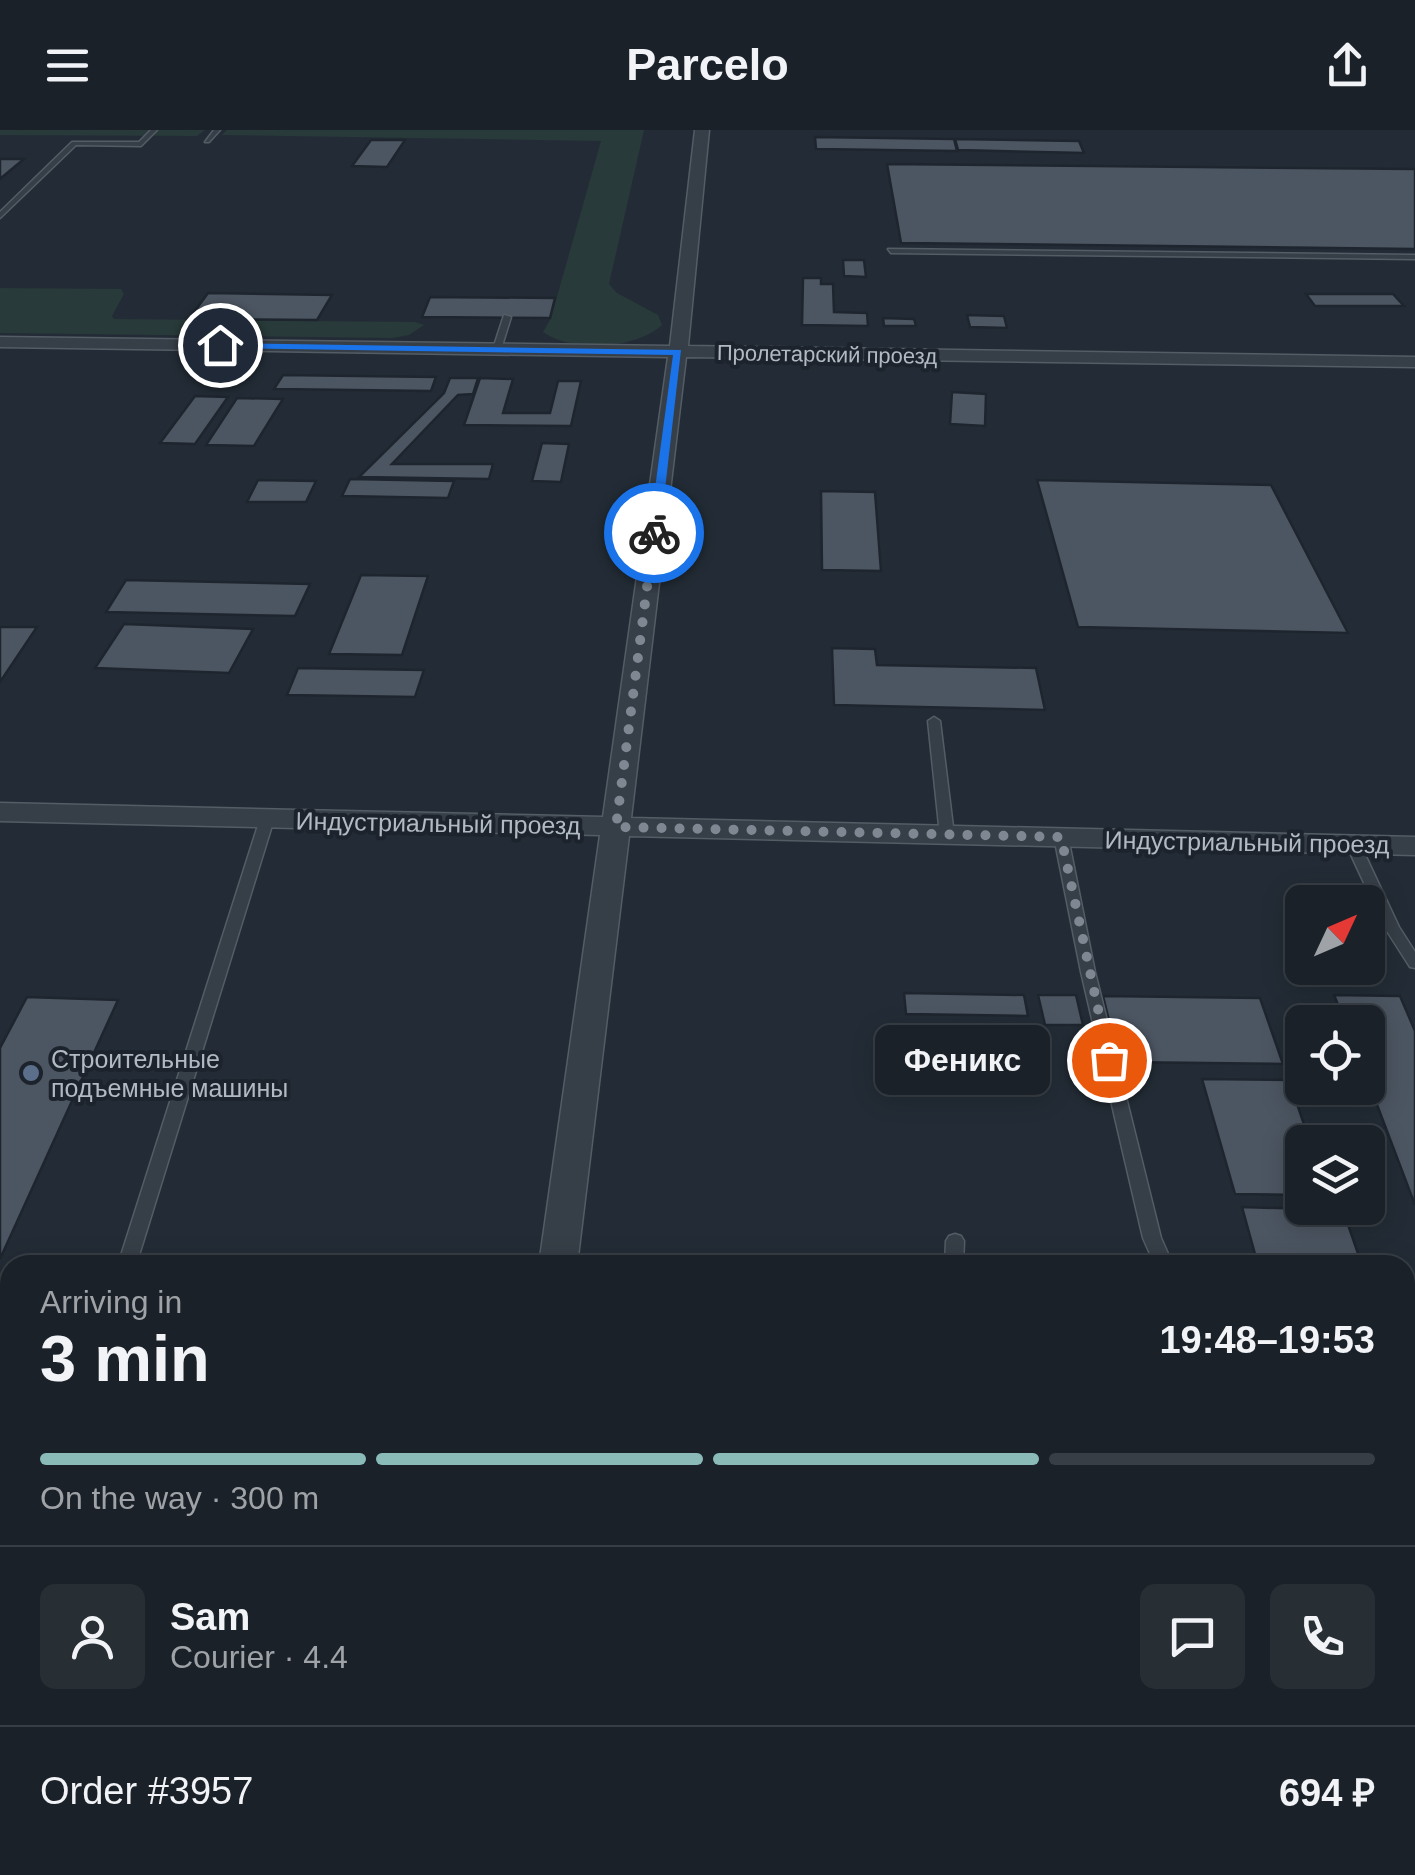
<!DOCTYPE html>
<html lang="en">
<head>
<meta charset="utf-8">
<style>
  :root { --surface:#1a2128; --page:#272e34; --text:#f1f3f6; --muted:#9fa3a8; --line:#383e45; --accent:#8bbbb9 }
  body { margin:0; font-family:Arial,sans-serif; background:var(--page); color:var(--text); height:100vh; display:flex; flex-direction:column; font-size:38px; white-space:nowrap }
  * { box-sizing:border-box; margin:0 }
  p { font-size:32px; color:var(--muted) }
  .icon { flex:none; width:55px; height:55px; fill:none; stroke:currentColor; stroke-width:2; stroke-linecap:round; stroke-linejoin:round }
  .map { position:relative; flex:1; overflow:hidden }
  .sheet { position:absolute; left:0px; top:1125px; width:1415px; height:620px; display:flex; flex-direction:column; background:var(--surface); border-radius:30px 30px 0 0; box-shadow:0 5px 25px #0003,0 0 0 2px var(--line) }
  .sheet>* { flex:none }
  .needle { width:65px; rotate:46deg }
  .tools { position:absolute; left:1285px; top:755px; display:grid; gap:20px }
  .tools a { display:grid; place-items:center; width:100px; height:100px; border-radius:15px; background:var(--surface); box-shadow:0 5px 25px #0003,0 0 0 2px var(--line); font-size:50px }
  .pin { position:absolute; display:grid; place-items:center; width:85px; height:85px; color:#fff; margin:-42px; border:5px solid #fff; border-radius:50%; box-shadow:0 2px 10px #0007 }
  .courier { position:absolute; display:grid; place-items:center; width:100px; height:100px; margin:-50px; border:8px solid #1a73e8; border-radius:50%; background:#fff; color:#222; box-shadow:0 2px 12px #0007 }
  .bubble { position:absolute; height:70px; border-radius:15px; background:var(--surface); box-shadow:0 5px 25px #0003,0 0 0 2px var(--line); font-size:32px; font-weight:700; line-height:70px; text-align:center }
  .overview em { font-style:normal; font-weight:700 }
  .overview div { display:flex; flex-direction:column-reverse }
  .overview { display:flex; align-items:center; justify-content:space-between; height:170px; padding:0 40px }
  h1 { font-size:65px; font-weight:700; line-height:75px }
  .bar { display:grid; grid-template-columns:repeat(4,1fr); gap:15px 10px; align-content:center; height:120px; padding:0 40px }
  .bar i { height:12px; border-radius:8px; background:var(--line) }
  .bar .selected { background:var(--accent) }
  .bar p { grid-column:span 4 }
  .line { display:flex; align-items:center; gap:25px; padding:0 40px; border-top:2px solid var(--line) }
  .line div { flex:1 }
  .round { display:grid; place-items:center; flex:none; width:105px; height:105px; border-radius:15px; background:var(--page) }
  header { display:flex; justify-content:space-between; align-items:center; height:130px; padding:0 40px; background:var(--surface); font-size:45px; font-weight:700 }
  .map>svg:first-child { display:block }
  .green { fill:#283a39 }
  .building { fill:#4c5662; stroke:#1e252e; stroke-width:2.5 }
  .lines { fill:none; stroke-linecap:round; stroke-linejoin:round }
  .lane-casing { stroke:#545c65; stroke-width:3 }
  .street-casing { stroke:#545c65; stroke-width:3 }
  .lane { fill:#363e47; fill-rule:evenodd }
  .street { fill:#363e47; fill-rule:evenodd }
  .route { fill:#1a73e8 }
  .done { stroke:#7f8892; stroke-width:10; stroke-dasharray:0 18 }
  .service-dot { fill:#5c6f8a; stroke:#1c232c; stroke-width:4 }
  .labels { text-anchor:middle; stroke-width:8; stroke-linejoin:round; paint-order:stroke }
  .far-street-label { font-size:22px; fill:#b1b9c3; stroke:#1c232c }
  .street-label { font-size:25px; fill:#b1b9c3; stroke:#1c232c }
  .poi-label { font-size:25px; fill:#b1b9c3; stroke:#1c232c; text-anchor:start }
</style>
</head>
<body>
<header><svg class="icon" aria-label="menu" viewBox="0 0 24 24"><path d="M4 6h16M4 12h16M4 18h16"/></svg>Parcelo<svg class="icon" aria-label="share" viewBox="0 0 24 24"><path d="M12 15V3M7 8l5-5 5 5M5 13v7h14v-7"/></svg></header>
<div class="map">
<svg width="1415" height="1745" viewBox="0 0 1415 1745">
  <rect width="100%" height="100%" fill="#232c36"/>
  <!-- green -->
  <path class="green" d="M0 0H205L197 6 0 5Z
    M227 0H644L609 154 617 163 658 185 662 195C636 219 572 223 543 202L551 188 601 11 222 5Z
    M0 158 121 159 124 164 112 186 114 189 415 192 424 195 409 205 392 208 0 203Z"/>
  <!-- building -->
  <path class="building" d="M815 7 954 9 957 21 816 19Z
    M955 9 1079 11 1084 23 958 20Z
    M371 10H405L387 37 352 36Z
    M0 29H24L0 49Z
    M887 34 1415 39V119L901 113Z
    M843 130H864L866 147 844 146Z
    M803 148H821V154H833L834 182 867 183 868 196 802 195Z
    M208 163 332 165 317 190 189 189Z
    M1306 164H1393L1404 176H1315Z
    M430 167 555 168 550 188 422 187Z
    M967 185 1004 186 1007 198 970 197Z
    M883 188 914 189 916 196H884Z
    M283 245 436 247 431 261 274 259Z
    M450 248H478L473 264 458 265 392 334H493L489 349 359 347 444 263Z
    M480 248 513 249 503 283H550L558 251H581L571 296 464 295Z
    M952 262 986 264 985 296 950 294Z
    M195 266 228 267 195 314 160 313Z
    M237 268 283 269 254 316 206 315Z
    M542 313 569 314 561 352 532 351Z
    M350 349 454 351 448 368 342 366Z
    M258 350 316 351 306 372H247Z
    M1037 350 1271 355 1348 503 1078 497Z
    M821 361 875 362 881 441 822 440Z
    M361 445 428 446 402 525 329 524Z
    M126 450 310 454 295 486 106 482Z
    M124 494 253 499 229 543 95 538Z
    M0 497H37L0 552Z
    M832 518 875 519 877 535 1036 538 1045 580 834 575Z
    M298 538 424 540 415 567 287 565Z
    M904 863 1024 865 1028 886 906 884Z
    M1038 865H1076L1083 895H1045Z
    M1334 865 1400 866 1415 901V1075L1368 951V892H1345Z
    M1103 866 1260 868 1283 934 1119 932Z
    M27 867 118 870 0 1129V918Z
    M1202 949 1289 950 1310 1012H1302V1065L1235 1064Z
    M1242 1077 1343 1080 1362 1135H1258Z
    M0 1254H10V1366L0 1392Z
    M1405 1260 1415 1289V1442H1405Z
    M1405 1573 1415 1605V1685H1405Z"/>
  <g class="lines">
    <defs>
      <path id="lane" d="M151 0H157L141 16 76 15 0 88V82L72 12H139Z
        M214 0H220L209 12H205Z
        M888 119 1415 125V129L891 123Z
        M504 185 511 187 501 219 497 221 493 219Z
        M934 587 940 591 954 705 947 709 940 705 928 591Z
        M267 685 274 689 136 1135H118L260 689Z
        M1061 703 1068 707 1095 842 1161 1108 1173 1135H1155L1143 1108 1081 842 1054 707Z
        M1353 710 1360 714 1399 797 1415 822V838L1410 837 1385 798 1346 714Z
        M955 1104 961 1106 964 1111 963 1135H945L946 1111 949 1106Z
        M10 1228V1244L0 1245V1229Z"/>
      <path id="street" d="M695 0H709L688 216 1415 227V237L686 227 631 688 1415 707V725L629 706 577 1135H539L600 705 0 691V673L603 687 668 227 0 217V207L670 216Z
        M452 1735H504L502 1745H450Z"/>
    </defs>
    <!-- lane casing -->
    <use href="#lane" class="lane-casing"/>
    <!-- street casing -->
    <use href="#street" class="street-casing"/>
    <!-- lane -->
    <use href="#lane" class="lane"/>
    <!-- street -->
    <use href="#street" class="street"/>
  </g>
  <!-- route -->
  <path class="route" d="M217 213 681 220 660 403 654 406 649 403 673 225 220 218Z"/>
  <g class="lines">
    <!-- done -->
    <path class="done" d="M654 403 616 697 1061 707 1109 930"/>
  </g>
  <!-- markers -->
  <circle class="service-dot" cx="31" cy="943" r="10"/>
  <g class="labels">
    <!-- far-street labels -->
    <g class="far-street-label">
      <text transform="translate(827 224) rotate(1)" y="8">Пролетарский проезд</text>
    </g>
    <!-- street labels -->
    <g class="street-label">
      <text transform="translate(438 693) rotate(1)" y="9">Индустриальный проезд</text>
      <text transform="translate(1247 712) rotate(1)" y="9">Индустриальный проезд</text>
    </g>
    <!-- poi labels -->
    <g class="poi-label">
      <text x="51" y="938">Строительные<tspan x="51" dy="29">подъемные машины</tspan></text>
    </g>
  </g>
</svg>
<div class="tools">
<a><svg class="needle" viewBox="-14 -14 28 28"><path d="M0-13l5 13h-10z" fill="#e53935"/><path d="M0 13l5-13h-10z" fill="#9fa3a8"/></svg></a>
<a><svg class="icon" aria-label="locate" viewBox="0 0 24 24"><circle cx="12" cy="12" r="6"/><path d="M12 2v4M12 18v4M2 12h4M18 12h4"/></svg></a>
<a><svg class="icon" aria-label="layers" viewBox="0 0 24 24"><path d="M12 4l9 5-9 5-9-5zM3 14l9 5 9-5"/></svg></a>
</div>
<div class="pin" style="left:1109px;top:930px;background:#ea580c"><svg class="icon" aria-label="bag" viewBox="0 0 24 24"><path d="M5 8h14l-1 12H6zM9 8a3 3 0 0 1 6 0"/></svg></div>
<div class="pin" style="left:220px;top:215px;background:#1f2937"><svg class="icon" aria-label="home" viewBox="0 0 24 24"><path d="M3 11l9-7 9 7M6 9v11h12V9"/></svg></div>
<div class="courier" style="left:654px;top:403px"><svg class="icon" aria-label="bike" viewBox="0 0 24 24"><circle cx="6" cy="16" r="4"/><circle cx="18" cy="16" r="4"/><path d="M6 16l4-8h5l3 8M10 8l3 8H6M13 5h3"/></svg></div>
<div class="bubble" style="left:875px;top:895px;width:175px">Феникс</div>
<section class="sheet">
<div class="overview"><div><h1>3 min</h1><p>Arriving in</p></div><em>19:48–19:53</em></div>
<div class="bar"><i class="selected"></i><i class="selected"></i><i class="selected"></i><i></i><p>On the way · 300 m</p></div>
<div class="line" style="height:180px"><a class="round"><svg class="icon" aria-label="person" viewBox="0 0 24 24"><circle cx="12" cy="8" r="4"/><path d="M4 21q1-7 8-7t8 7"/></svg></a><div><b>Sam</b><p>Courier · 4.4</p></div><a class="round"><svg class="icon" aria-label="chat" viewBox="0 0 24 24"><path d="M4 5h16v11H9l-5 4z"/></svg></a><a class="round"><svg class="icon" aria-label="phone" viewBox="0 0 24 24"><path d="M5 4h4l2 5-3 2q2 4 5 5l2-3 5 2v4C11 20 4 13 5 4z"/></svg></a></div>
<div class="line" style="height:130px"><div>Order #3957</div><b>694 ₽</b></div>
</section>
</div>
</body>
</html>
